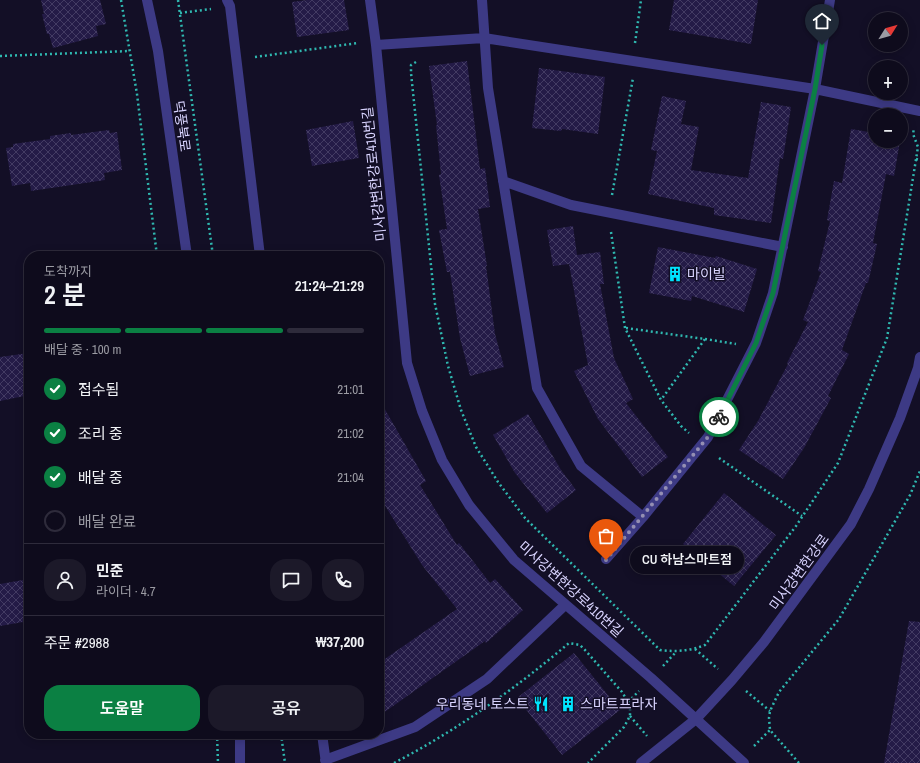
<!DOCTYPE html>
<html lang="ko">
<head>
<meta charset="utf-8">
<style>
  :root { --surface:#0e0b1c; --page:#1c1929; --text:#f1f3f6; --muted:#9b9ba3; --line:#2e2b3b; --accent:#0b8043 }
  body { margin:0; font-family:"Archivo Narrow","Noto Sans KR",sans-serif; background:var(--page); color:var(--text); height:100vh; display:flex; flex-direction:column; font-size:15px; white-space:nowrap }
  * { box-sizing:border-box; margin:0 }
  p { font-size:13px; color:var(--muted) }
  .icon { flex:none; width:22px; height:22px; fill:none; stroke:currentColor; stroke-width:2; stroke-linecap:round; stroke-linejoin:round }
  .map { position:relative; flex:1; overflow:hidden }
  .sheet { position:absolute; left:24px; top:251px; width:360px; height:488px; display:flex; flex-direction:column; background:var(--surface); border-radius:16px; box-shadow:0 2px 10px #0003,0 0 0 1px var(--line) }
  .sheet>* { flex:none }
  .needle { width:26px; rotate:53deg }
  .controls { position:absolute; left:868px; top:12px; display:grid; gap:8px }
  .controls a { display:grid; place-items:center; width:40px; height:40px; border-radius:50%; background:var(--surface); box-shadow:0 2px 10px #0003,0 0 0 1px var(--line); font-size:20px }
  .pin { position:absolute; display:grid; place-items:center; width:34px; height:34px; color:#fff; margin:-41px -17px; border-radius:50% 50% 50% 0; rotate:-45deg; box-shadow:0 0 4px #0007 }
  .pin .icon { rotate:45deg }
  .courier { position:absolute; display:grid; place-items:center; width:40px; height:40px; margin:-20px; border:3px solid #0b8043; border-radius:50%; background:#fff; color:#222; box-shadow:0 1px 5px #0007 }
  .bubble { position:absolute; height:28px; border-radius:14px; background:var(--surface); box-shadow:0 2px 10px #0003,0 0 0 1px var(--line); font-size:13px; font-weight:600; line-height:28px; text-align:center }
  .overview em { font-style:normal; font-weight:600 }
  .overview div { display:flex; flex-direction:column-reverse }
  .overview { display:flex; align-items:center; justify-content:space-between; height:68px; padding:0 20px }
  h1 { font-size:26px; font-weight:600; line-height:30px }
  .bar { display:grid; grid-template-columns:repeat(4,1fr); gap:6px 4px; align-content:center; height:48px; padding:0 20px }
  .bar i { height:5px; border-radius:3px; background:var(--line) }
  .bar .on { background:var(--accent) }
  .bar p { grid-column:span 4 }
  .line { display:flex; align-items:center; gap:10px; padding:0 20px; border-top:1px solid var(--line) }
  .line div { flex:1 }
  .round { display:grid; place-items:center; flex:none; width:42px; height:42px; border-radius:16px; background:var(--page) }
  ol { padding:0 20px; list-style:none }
  li { display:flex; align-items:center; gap:12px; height:44px }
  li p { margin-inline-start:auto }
  li .icon { padding:4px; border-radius:50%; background:var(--accent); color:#fff; stroke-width:4 }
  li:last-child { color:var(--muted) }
  li i { width:22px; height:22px; border:2px solid var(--line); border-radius:50% }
  .button { display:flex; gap:8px; margin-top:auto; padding:8px 20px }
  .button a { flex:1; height:46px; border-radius:16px; background:var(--accent); color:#fff; font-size:16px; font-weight:600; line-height:46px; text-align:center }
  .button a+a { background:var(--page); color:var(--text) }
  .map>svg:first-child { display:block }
  .building { fill:url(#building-cross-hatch) }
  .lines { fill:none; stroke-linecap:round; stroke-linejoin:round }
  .path { stroke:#2fb8b0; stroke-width:2.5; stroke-dasharray:2 3; stroke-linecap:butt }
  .minor { stroke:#3d3a85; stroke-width:10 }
  .done { stroke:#948fb3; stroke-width:4; stroke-dasharray:0 7.2 }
  .route { stroke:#0b8043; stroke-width:5 }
  .labels { text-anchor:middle; stroke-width:3; stroke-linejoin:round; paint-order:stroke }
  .street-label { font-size:14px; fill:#d9d4ff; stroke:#130f26 }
  .poi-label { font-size:14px; fill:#d9d4ff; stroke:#130f26; text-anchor:start }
</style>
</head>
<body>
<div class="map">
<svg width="920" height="763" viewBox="0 0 920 763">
  <defs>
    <pattern id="building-cross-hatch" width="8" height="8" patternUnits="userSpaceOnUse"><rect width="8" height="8" fill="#241b47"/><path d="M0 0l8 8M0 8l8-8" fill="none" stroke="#433b63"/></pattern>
  </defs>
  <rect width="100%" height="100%" fill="#130f26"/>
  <!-- building -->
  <path class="building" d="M41 0H100L106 24 96 26 98 36 53 48 49 34H47L42 14H44Z
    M307 0H344L349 30 297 37 292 2Z
    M674 0H758L751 44 669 30Z
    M467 61 480 169 485 168 490 207 478 209 487 266H486L495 334 504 367 470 376 460 338 450 272H447L439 230 447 229 439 175 441 174 436 125H437L429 66Z
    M539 68 605 77 598 134 562 129 561 131 532 128Z
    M662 96 686 101 681 124 699 127 691 170 748 178 761 102 791 107 783 159 780 158 771 223 714 215V208L648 194 657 151 651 150Z
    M353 121 359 158 312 166 306 130Z
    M851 129 875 133V141H900L894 176 886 174 873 243 877 244 868 283H866L842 350 849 354 828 396 831 398 804 448 783 479 739 450 758 421 788 364 787 363 808 322 803 320 821 272 818 271 830 221 827 220 834 181 842 183Z
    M109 130 110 133 117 132 122 170 104 173 105 180 31 191 30 183 12 186 6 148 13 147V144L50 139V136L71 133V135Z
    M573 226 577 255 600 252 604 284H600L614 358 633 399 626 403 668 457 642 477 598 419 574 371 588 365 569 264 553 266 547 230Z
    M658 247 715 258 716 256 757 269 744 312 692 296 691 301 649 293Z
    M29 353V395L0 401V357Z
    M379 399 426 481 420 485 457 545 459 543 490 583 495 579 523 610 486 643 485 641 379 716V663L457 609 422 565 379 496Z
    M528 414 561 470 576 490 547 513 515 473 493 435Z
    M724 493 776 535 734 586 683 544Z
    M29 579V621L0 626V584Z
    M909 621 920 622V763H884Z
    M574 653 620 710 562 755 517 698Z"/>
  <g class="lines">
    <!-- path -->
    <path class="path" d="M121 0 137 94 157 256
      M178 0 213 256
      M180 13 211 9
      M635 43 641 0
      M0 56 130 51
      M255 57 358 43
      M416 62 411 65V73L435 304 448 366 461 410 476 447 498 482 525 518 660 650C676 652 690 651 705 645L796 526 838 463 887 338 918 147 913 134 914 128
      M916 159 920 160
      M612 195 633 78
      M611 232 625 328 661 400 681 426 689 433
      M626 328 705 339 661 400
      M705 339 736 344
      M719 458 802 516
      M695 649 718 669
      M663 666 676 652
      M746 691 770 711
      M628 702 639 691
      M630 716 647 736
      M217 734 218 763
      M281 734 285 763
      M754 746 770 730
      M394 763C457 730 515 689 569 643L580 645 585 650 622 692 628 702 630 709V716L624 727 588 763
      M799 763 770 730 769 718 770 711 779 692 839 619 910 495 920 471"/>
    <!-- minor -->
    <path class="minor" d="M147 0 158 51 187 256
      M227 0 230 6 260 256
      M370 0 376 45 407 363 422 411 442 460 469 505 514 560 651 678 744 763
      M482 0 488 88 537 388 581 466 643 517 708 437 756 343 773 293 815 89 830 0
      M376 45 484 38 815 89 920 111
      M503 181 571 205 783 247
      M606 559 643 517
      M240 734V763
      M322 734 326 763
      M325 760 415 727 487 679 565 605
      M641 763 696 719 732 680 764 642 851 524 869 489 900 418 918 368 920 357"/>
  </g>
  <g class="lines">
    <!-- done -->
    <path class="done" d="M606 560 708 437 719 417"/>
    <!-- route -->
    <path class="route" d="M719 417 756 343 773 293 815 89 822 45"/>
  </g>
  <!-- icons -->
  <defs>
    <symbol id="building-bare" viewBox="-9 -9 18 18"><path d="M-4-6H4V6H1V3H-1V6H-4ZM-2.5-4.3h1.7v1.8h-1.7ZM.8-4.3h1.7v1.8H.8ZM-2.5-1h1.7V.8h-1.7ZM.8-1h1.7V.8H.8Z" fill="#00e5ff" stroke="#130f26" stroke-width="2.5" paint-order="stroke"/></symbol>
    <symbol id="restaurant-bare" viewBox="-9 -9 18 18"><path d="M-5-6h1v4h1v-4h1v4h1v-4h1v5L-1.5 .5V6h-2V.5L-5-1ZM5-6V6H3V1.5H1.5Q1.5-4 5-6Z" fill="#00e5ff" stroke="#130f26" stroke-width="2.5" paint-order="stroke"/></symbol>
  </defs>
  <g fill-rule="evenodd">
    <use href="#building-bare" x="664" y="263" width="22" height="22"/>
    <use href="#restaurant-bare" x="530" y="693" width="22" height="22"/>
    <use href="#building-bare" x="557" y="693" width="22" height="22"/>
  </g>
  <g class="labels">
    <!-- street labels -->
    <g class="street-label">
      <text transform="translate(182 126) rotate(82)" y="5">덕풍북로</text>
      <text transform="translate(374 174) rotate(-96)" y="5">미사강변한강로410번길</text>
      <text transform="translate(799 572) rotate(-54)" y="5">미사강변한강로</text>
      <text transform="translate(571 589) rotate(42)" y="5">미사강변한강로410번길</text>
    </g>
    <!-- poi labels -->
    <g class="poi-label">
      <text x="687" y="279">마이빌</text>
      <text x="529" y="709" text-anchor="end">우리동네 토스트</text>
      <text x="580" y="709">스마트프라자</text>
    </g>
  </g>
</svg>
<div class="controls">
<a><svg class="needle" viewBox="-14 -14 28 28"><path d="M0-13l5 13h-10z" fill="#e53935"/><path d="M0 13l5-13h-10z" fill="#9b9ba3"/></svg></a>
<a>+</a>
<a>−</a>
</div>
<div class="pin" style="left:606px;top:560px;background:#ea580c"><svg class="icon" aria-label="bag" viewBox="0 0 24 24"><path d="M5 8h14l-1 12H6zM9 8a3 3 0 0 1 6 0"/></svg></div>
<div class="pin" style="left:822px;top:45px;background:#1f2937"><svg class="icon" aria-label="home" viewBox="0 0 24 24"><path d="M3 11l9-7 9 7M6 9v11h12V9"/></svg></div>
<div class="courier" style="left:719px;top:417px"><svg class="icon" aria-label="bike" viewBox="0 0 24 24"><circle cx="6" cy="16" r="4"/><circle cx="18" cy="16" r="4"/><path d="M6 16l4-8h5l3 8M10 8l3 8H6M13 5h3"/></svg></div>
<div class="bubble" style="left:630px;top:546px;width:114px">CU 하남스마트점</div>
<section class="sheet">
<div class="overview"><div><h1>2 분</h1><p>도착까지</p></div><em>21:24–21:29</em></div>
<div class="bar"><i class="on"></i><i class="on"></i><i class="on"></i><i></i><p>배달 중 · 100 m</p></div>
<ol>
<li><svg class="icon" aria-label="check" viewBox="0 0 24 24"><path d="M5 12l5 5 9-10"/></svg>접수됨<p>21:01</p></li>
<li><svg class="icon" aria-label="check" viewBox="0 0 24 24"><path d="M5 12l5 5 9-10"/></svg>조리 중<p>21:02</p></li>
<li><svg class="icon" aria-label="check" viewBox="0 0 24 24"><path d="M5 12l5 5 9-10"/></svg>배달 중<p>21:04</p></li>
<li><i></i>배달 완료</li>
</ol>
<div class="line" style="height:72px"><a class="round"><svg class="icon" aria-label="person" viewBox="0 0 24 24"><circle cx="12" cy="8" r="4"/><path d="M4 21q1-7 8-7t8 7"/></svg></a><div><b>민준</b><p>라이더 · 4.7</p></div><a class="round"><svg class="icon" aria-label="chat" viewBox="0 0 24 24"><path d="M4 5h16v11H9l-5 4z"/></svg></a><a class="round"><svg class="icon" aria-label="phone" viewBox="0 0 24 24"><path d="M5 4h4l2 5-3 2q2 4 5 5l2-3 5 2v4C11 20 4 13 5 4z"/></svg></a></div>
<div class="line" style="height:52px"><div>주문 #2988</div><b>₩37,200</b></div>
<div class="button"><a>도움말</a><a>공유</a></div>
</section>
</div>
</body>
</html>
